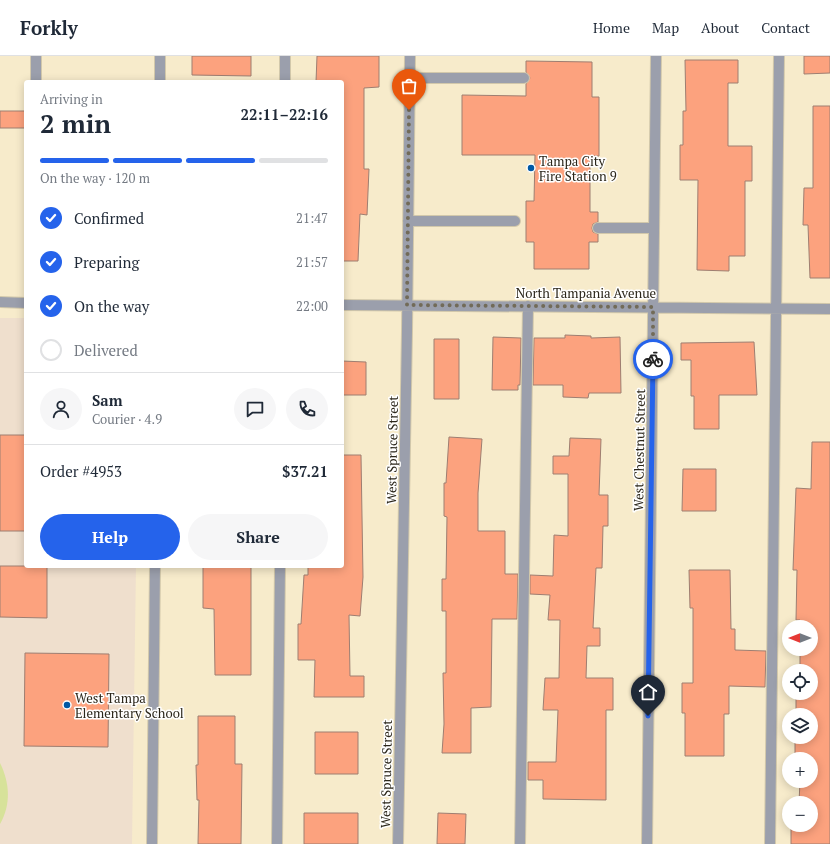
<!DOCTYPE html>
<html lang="en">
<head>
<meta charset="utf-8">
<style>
  :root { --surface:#fff; --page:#f6f6f7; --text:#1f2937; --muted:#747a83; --line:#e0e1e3; --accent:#2563eb }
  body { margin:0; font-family:"PT Serif",serif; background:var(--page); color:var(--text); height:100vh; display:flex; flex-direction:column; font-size:15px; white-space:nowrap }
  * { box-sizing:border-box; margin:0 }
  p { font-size:13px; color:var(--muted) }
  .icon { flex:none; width:22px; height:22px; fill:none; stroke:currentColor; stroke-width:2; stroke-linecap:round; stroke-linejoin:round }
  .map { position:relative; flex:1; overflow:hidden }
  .sheet { position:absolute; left:24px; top:24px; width:320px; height:488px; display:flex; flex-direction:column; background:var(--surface); border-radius:4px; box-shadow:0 2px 10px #0003 }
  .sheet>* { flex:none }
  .needle { width:26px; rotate:270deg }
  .tools { position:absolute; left:782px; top:564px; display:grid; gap:8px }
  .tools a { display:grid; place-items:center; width:36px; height:36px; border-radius:50%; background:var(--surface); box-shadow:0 2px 10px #0003; font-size:20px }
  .pin { position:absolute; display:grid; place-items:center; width:34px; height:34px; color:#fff; margin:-41px -17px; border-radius:50% 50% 50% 0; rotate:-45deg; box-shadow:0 0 4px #0007 }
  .pin .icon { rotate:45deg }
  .courier { position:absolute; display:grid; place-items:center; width:40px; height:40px; margin:-20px; border:3px solid #2563eb; border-radius:50%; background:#fff; color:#222; box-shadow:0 1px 5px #0007 }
  .headline em { font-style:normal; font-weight:600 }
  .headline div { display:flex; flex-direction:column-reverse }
  .headline { display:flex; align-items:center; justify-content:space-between; height:68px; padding:0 16px }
  h1 { font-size:26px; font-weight:600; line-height:30px }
  .bar { display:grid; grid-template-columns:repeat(4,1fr); gap:6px 4px; align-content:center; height:48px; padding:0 16px }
  .bar i { height:5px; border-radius:3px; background:var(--line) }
  .bar .on { background:var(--accent) }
  .bar p { grid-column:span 4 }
  .line { display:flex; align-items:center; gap:10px; padding:0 16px; border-top:1px solid var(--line) }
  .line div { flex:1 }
  .round { display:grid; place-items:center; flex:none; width:42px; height:42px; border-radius:21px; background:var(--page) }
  ol { padding:0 16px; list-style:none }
  li { display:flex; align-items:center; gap:12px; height:44px }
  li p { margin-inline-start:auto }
  li .icon { padding:4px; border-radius:50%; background:var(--accent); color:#fff; stroke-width:4 }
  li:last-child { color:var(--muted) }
  li i { width:22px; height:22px; border:2px solid var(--line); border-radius:50% }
  .cta { display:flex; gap:8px; margin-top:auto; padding:8px 16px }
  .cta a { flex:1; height:46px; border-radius:24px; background:var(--accent); color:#fff; font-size:16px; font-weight:600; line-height:46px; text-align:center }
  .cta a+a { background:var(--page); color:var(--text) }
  header { display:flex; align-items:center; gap:24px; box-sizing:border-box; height:56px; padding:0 20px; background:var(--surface); border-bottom:1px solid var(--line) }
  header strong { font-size:19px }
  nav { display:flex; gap:22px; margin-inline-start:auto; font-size:14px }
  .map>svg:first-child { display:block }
  .education { fill:#efdfcd }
  .green { fill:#d7e29a }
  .building { fill:#fca27e; stroke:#9e7e71 }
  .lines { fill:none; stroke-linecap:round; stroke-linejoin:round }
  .minor-casing { stroke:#d2c8ab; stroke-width:12 }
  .minor { stroke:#9b9fac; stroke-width:10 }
  .done { stroke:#726b58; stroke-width:4; stroke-dasharray:0 7.2 }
  .route { stroke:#2563eb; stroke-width:5 }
  .poi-dot { fill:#0058a5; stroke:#fff; stroke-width:1.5 }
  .labels { text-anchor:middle; stroke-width:3; stroke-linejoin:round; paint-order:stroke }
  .poi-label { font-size:13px; fill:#2b261a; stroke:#fff; text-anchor:start }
  .street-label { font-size:13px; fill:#2b261a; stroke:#fff }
</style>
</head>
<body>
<header>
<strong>Forkly</strong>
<nav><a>Home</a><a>Map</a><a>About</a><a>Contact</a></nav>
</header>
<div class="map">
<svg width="830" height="788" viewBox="0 0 830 788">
  <rect width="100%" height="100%" fill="#f7ebcb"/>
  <!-- education -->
  <path class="education" d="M0 262H26V510H136L132 788H0Z"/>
  <!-- green -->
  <path class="green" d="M0 707C10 727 11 749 0 768Z"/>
  <!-- building -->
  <path class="building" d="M192 0H251V20L192 19Z
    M317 0H379V31L364 32V113H369L367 159 360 158 358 205H342V26H316Z
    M804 0H830V17L804 18Z
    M685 4H738V27H728V90H752V125H745V200H729V215L697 214 698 124H680V89H683V55H686Z
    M526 5 592 6V41H599V100H590V156H598V166L593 168 592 172 593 176 598 178V186H589V213H534V186H526V145H534L535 99H462V39L526 40V28L530 22 526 16Z
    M813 50H830V222H810L808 169H803L804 132H813Z
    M0 55H26V72H0Z
    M565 279 591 280V282L620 281 621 337H589L588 342 563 341V329H533L534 282H565Z
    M493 281 521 282 520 329H518V334H492Z
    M434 283H459V343H434Z
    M754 286 757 339H719V373H694V340H691V304H681V287Z
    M342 305 366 306V339H342Z
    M0 379H26V475H0Z
    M449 381 482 383 478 437V475H505V518H518L517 563H492L491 651 471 652V697H442L444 668 443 617H446V555H442V523H446L447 461 444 460V427H446Z
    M570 382 601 383 599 439H608V470H603L602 512H596L593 572H600V590H587L586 622H613V654H606V744L543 743V724H528V706H556L558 654H543L545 622H559L560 564H548L550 539 530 538V519L553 520 554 479 568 480V418H553V400H569Z
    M812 386H830V788H791V769H811V747H799L800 725H811V703H795V681H811V659H796V637H811V615H800V593H811V571H800V564H796L797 514H793L796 432 811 433Z
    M342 399H361L363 521 360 560 349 559 350 620H364V641H314L315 604H298V568H301L304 519H308V510H342Z
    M683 413H716V455H682Z
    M0 510H47V562L0 561Z
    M203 510H251V619H215L214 553 203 552Z
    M689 514H730L731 573H735V594L766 595 765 631 729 630V658H724V700H685V657H682V627H693V552H690Z
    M25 597 109 598 108 691 24 690Z
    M198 660H235V708H242L241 788H198L199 744H197L196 709H198Z
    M315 676H358V718H315Z
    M304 757H358V788H304Z
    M438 757 466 758 465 788H437Z"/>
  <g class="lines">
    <defs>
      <path id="minor" d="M409 22H524
        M36 26V0
        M160 26V0
        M285 26V0
        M408 165H515
        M598 172H654
        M0 246 26 247
        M342 249 830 253
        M152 788 155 510
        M277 788 280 510
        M398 788 407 275 410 0
        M520 788 528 250
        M647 788 656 0
        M770 788 779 0"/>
    </defs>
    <!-- minor casing -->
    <use href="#minor" class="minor-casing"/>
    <!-- minor -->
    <use href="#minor" class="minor"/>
  </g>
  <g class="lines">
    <!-- done -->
    <path class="done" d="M409 54 407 249 653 251V303"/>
    <!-- route -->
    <path class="route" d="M648 660 653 303"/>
  </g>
  <!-- markers -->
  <g class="poi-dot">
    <circle cx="531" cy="112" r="4"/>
    <circle cx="67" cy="649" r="4"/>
  </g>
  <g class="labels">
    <!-- poi labels -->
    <g class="poi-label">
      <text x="539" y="110">Tampa City<tspan x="539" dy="15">Fire Station 9</tspan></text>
      <text x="75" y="647">West Tampa<tspan x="75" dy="15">Elementary School</tspan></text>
    </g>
    <!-- street labels -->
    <g class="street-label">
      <text x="586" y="242">North Tampania Avenue</text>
      <text transform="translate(392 394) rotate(-89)" y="5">West Spruce Street</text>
      <text transform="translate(639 394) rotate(-89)" y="5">West Chestnut Street</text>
      <text transform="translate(386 718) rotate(-89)" y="5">West Spruce Street</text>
    </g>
  </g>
</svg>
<div class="tools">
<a><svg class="needle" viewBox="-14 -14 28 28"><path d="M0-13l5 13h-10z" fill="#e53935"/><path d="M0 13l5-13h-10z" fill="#747a83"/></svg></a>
<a><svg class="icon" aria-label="locate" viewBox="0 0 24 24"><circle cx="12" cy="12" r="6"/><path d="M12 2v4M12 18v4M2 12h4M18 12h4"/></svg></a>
<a><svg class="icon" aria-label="layers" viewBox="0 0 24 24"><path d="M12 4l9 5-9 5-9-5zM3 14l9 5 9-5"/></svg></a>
<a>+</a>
<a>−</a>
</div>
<div class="pin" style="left:409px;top:54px;background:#ea580c"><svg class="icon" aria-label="bag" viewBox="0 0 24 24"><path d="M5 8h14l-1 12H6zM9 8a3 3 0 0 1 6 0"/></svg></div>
<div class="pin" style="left:648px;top:660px;background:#1f2937"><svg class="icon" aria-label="home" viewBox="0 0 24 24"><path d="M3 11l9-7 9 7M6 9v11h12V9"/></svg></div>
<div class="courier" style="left:653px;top:303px"><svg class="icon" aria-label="bike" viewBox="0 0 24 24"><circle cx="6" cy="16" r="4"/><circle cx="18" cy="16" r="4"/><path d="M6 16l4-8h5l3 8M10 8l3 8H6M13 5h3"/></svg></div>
<section class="sheet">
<div class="headline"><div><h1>2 min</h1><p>Arriving in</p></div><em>22:11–22:16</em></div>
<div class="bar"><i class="on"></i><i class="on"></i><i class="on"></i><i></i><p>On the way · 120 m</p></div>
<ol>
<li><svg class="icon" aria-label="check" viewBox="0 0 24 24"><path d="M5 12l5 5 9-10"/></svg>Confirmed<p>21:47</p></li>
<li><svg class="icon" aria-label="check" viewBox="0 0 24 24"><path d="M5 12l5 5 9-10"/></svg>Preparing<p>21:57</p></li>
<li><svg class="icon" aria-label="check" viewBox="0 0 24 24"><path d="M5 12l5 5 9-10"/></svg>On the way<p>22:00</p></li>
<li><i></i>Delivered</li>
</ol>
<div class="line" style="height:72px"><a class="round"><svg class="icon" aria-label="person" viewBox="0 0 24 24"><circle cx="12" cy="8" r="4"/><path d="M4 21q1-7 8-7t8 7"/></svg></a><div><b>Sam</b><p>Courier · 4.9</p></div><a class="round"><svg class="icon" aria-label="chat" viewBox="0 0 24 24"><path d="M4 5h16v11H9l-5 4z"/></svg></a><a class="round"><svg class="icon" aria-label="phone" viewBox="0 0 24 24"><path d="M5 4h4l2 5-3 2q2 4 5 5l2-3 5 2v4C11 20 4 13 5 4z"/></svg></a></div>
<div class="line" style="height:52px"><div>Order #4953</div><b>$37.21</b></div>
<div class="cta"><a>Help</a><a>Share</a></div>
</section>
</div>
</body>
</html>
